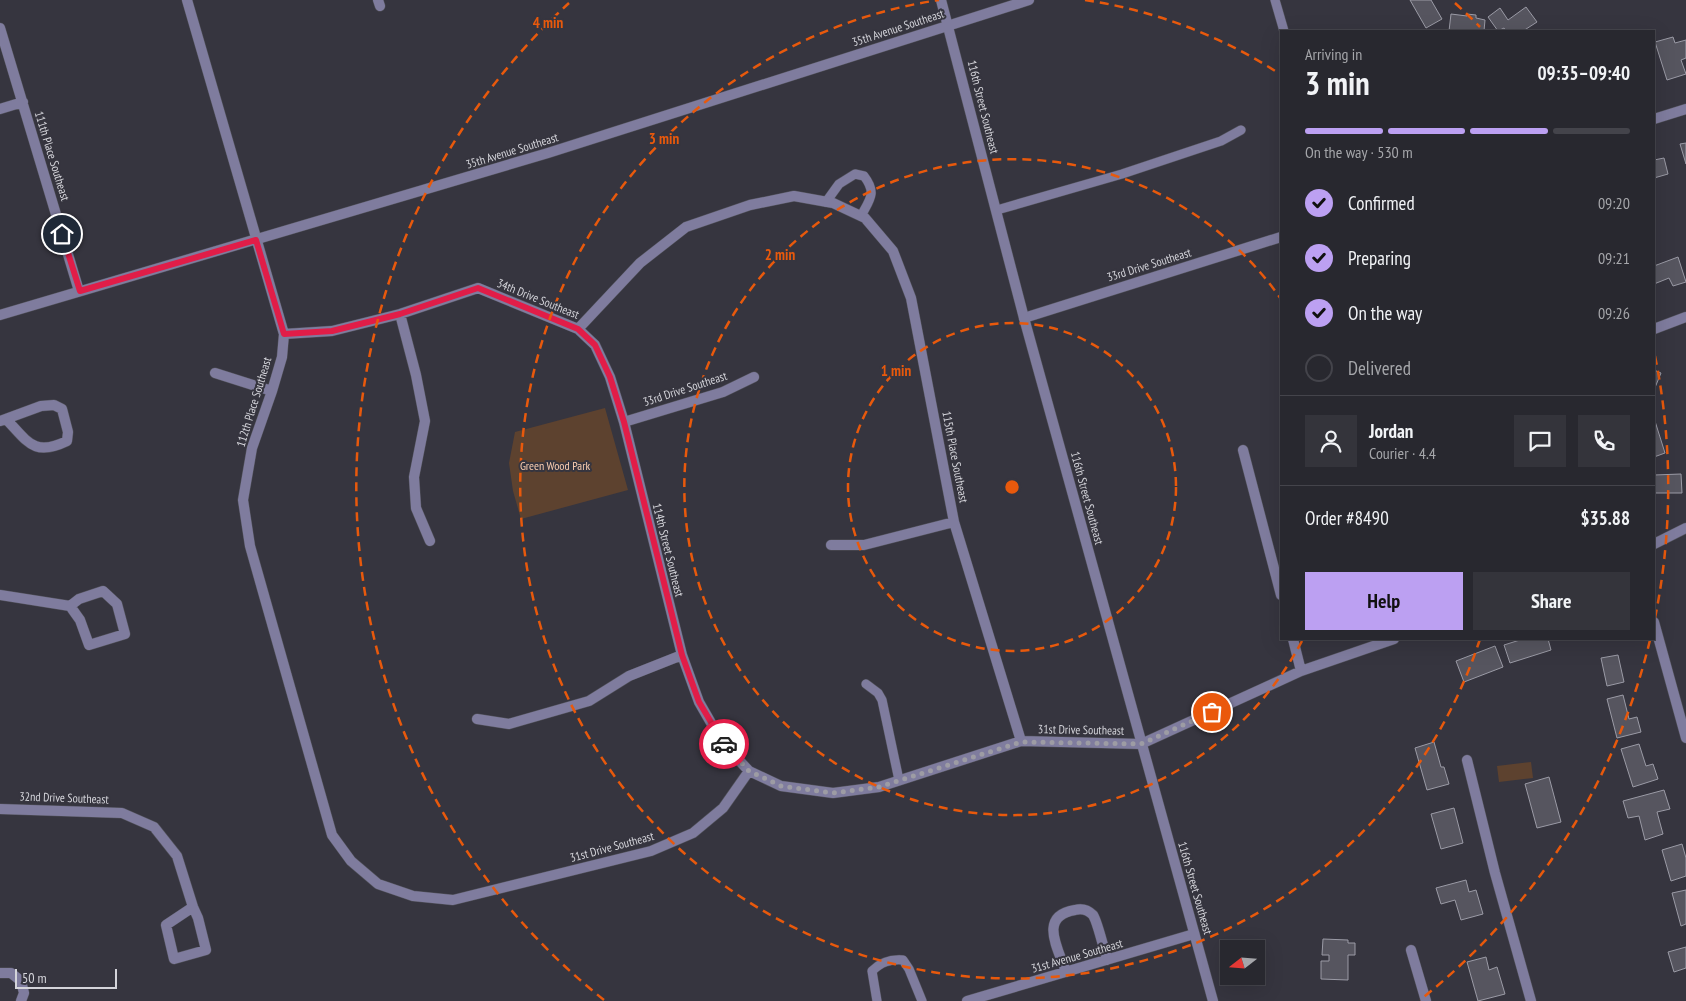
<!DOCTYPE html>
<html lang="en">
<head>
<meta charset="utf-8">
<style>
  :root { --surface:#28282f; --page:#34343b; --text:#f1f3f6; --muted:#a5a6aa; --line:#44444b; --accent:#bca0f2 }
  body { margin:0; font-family:"PT Sans Narrow",sans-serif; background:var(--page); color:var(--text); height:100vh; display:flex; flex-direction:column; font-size:19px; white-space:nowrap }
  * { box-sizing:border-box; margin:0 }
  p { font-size:16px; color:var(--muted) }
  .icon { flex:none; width:28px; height:28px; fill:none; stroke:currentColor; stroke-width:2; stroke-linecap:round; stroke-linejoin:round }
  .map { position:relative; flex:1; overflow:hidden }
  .details { position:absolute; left:1280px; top:30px; width:375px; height:610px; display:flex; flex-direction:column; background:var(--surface); border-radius:0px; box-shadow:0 5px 20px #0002,0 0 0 1px var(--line) }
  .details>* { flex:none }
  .needle { width:32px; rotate:253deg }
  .fabs { position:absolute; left:1220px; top:940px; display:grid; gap:10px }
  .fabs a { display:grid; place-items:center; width:45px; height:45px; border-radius:0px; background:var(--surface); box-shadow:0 5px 20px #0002,0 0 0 1px var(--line); font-size:25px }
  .scale { position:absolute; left:15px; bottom:12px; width:102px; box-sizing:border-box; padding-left:5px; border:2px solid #d4d4da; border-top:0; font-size:14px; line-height:18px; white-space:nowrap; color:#d4d4da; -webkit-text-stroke:4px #36353f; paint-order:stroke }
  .pin { position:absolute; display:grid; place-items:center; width:42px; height:42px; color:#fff; margin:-21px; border:2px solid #fff; border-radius:50%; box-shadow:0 1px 5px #0007 }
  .courier { position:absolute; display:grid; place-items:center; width:50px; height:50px; margin:-25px; border:4px solid #e11d48; border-radius:50%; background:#fff; color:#222; box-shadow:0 1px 6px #0007 }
  .headline em { font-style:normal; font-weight:700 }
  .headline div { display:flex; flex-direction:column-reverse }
  .headline { display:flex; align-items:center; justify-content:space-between; height:85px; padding:0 25px }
  h1 { font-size:32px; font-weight:700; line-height:38px }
  .bar { display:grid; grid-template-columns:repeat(4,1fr); gap:8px 5px; align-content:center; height:60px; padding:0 25px }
  .bar i { height:6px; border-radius:4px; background:var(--line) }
  .bar .active { background:var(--accent) }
  .bar p { grid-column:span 4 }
  .line { display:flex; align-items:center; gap:12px; padding:0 25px; border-top:1px solid var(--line) }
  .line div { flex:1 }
  .round { display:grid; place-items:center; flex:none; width:52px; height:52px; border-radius:0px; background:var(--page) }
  ol { padding:0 25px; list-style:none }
  li { display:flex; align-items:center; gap:15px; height:55px }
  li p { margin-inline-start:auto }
  li .icon { padding:5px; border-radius:50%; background:var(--accent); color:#111; stroke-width:4 }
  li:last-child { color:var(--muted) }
  li i { width:28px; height:28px; border:2px solid var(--line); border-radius:50% }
  .cta { display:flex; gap:10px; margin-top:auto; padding:10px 25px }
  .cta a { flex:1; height:58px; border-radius:0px; background:var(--accent); color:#111; font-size:20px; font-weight:700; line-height:58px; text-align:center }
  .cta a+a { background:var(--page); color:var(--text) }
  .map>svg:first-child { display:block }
  .green { fill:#5d422f }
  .building { fill:#56555f; stroke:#9b9ba6 }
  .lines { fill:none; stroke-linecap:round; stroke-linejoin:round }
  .service-casing { stroke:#52525b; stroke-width:10 }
  .minor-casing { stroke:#52525b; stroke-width:11 }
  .tertiary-casing { stroke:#52525b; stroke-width:11 }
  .service { stroke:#7f7c9e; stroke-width:9 }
  .minor { stroke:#7f7c9e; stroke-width:10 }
  .tertiary { stroke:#7f7c9e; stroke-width:10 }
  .done { stroke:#9d9ca4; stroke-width:5; stroke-dasharray:0 9 }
  .route { stroke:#e11d48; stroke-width:6 }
  .ring { fill:none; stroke:#e8590c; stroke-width:2.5; stroke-dasharray:9 6 }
  .labels { text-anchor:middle; stroke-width:4; stroke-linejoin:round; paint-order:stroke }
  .street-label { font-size:12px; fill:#d4d4da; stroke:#36353f }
  .park-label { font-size:12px; fill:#facdaf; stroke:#36353f }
  .centre { fill:#e8590c; stroke:#36353f; stroke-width:2.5 }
  .ring-label { font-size:15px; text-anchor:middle; font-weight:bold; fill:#e8590c; stroke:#36353f; stroke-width:4; stroke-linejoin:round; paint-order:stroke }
</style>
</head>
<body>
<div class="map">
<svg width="1686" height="1001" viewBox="0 0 1686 1001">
  <rect width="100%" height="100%" fill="#36353f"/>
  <!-- green -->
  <path class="green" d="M605 408 628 490 521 519 513 491 509 463 515 432Z
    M1531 762 1533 778 1499 782 1497 766Z"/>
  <!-- building -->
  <path class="building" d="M1410 0H1431L1442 19 1426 28Z
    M1526 7 1537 22 1523 31H1506L1504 28 1498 31 1488 17 1500 8 1508 20Z
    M1451 14 1467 16V14L1476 15V18L1485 20 1484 31H1449Z
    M1673 37 1675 43 1686 40V58L1681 60 1686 74 1667 80 1655 42Z
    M1686 143V164L1680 144Z
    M1664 158 1668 174 1654 178V160Z
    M1678 257 1686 282 1673 286 1669 278 1654 284V266Z
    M1654 370 1661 373 1654 390Z
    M1654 418 1665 453 1654 457Z
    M1681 474 1682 493H1654V475Z
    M1523 639H1548L1551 650 1510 663 1504 645Z
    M1495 646 1503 667 1464 682 1456 661Z
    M1618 655 1624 682 1607 686 1601 658Z
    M1623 695 1629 719 1637 717 1641 732 1617 738 1607 699Z
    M1434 742 1441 767H1444L1449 784 1427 790 1415 748Z
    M1639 744 1646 766 1653 764 1658 779 1633 787 1621 749Z
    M1549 777 1561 822 1537 828 1525 784Z
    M1664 790 1670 809 1657 812 1663 834 1645 840 1639 816 1628 818 1623 801Z
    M1454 808 1463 843 1441 849 1431 814Z
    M1682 844 1686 858V876L1671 881 1662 850Z
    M1466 880 1469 892 1476 890 1483 914 1461 920 1455 900 1441 904 1436 888Z
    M1686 890V924L1681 926 1672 893Z
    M1323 939 1348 940V943H1355V955H1348V980L1321 979V961H1329V955H1322Z
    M1686 947V968L1674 972 1668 952Z
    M1486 957 1489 970 1497 967 1505 994 1478 1001 1467 962Z"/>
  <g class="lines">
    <defs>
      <path id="service" d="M1275 0 1284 31
        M826 202 839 184 855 174 864 176C877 193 870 199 861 216
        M997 210 1122 174 1221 141 1241 130
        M866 684 878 693 882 700 899 780
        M877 1001 872 971C881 962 890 959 903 960L909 969 922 1001"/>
      <path id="minor" d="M187 0 284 334 282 357 272 391 252 448 243 500 250 546 332 835 351 861 378 884 413 896 453 900 651 851 693 833 723 808 749 771
        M378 0 380 6
        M0 28 79 291
        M0 109 23 102
        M1654 119 1686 109
        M400 314 416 375 425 421 414 477 416 508 430 541
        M1024 318 1281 237
        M578 329 640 263 686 227 750 205 794 196 833 203 865 218 893 251 911 298 954 522 1021 741
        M1654 329 1686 317
        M284 334 332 331 400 314 478 288 578 329 595 345 610 377 624 422 682 655 699 702 722 742 749 771 781 786 833 793 879 787 1021 741 1141 744 1301 671 1394 639
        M215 373 272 391
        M0 421 41 406 54 405 62 409 68 432 67 441C34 457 28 442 6 419
        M624 422 723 392 754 377
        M1243 450 1281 595
        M1654 544 1686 528
        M831 545H864L954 522
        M0 595 70 606 80 620 89 645 125 634 117 604 103 591 79 599 70 606
        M1654 622 1686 738
        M1293 639 1301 671
        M477 719 509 724 589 701 629 676 682 655
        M1467 760 1495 873 1531 1001
        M0 809 122 813 154 827 177 856 193 907 198 918 206 950 174 959 166 925 193 907
        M1411 950 1426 1001
        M1066 972C1058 948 1038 916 1075 910 1082 908 1088 910 1093 915 1098 923 1104 950 1107 960
        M0 973H11L21 981 24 993 21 1001
        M967 1001 1194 934"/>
      <path id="tertiary" d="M941 0 1024 318 1213 1001
        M0 315 548 153 1029 0"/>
    </defs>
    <!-- service casing -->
    <use href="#service" class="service-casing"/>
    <!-- minor casing -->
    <use href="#minor" class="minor-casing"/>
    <!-- tertiary casing -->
    <use href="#tertiary" class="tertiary-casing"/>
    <!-- service -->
    <use href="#service" class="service"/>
    <!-- minor -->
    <use href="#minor" class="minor"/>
    <!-- tertiary -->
    <use href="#tertiary" class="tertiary"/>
  </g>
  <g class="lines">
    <!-- done -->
    <path class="done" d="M724 744 749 771 781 786 833 793 879 787 1021 742 1141 744 1212 712"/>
    <!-- route -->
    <path class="route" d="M62 234 80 291 256 240 284 334 332 331 400 314 478 288 578 329 595 345 610 377 624 422 682 655 699 702 724 744"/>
  </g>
  <!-- distance rings -->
  <g class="ring">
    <circle cx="1012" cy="487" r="164"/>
    <path d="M1302 641A328 328 0 1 1 1281 299"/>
    <path d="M1480 639A492 492 0 1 1 939 0M1085 0A492 492 0 0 1 1280 74"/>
    <path d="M1650 640A656 656 0 0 1 1420 1000M604 1000A656 656 0 0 1 569 3M1455 3A656 656 0 0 1 1480 27M1655 356A656 656 0 0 1 1655 618"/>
  </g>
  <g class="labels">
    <!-- street labels -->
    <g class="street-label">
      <text transform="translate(898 28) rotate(-18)" y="4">35th Avenue Southeast</text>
      <text transform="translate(983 107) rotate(76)" y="4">116th Street Southeast</text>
      <text transform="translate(512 151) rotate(-17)" y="4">35th Avenue Southeast</text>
      <text transform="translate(52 156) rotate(73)" y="4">111th Place Southeast</text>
      <text transform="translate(1149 265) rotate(-17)" y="4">33rd Drive Southeast</text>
      <text transform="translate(538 299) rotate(22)" y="4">34th Drive Southeast</text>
      <text transform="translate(685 389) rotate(-18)" y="4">33rd Drive Southeast</text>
      <text transform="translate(254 402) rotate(-73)" y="4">112th Place Southeast</text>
      <text transform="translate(955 457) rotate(79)" y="4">115th Place Southeast</text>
      <text transform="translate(1087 498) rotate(75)" y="4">116th Street Southeast</text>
      <text transform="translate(668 550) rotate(76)" y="4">114th Street Southeast</text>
      <text transform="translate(1081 730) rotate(1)" y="4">31st Drive Southeast</text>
      <text transform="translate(64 798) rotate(2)" y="4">32nd Drive Southeast</text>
      <text transform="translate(612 847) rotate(-15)" y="4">31st Drive Southeast</text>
      <text transform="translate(1195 888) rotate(74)" y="4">116th Street Southeast</text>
      <text transform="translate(1077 956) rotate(-16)" y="4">31st Avenue Southeast</text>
    </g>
    <!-- park labels -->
    <g class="park-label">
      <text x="555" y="470">Green Wood Park</text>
    </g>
  </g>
  <circle cx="1012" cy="487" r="8" class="centre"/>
  <g class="ring-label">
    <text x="548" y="28">4 min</text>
    <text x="664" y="144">3 min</text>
    <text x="780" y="260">2 min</text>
    <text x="896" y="376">1 min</text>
  </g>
</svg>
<div class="fabs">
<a><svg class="needle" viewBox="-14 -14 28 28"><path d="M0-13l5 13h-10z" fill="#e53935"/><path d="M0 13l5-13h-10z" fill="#a5a6aa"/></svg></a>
</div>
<div class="scale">50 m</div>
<div class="pin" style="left:1212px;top:712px;background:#ea580c"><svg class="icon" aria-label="bag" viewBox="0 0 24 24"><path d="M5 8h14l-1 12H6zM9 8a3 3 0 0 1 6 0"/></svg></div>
<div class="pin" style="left:62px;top:234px;background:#1f2937"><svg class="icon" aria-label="home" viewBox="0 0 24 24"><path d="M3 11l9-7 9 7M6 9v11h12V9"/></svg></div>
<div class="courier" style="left:724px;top:744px"><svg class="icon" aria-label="car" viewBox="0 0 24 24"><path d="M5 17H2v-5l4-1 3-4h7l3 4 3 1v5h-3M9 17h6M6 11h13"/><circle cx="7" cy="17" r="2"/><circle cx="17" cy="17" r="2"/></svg></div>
<section class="details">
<div class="headline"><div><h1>3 min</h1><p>Arriving in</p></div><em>09:35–09:40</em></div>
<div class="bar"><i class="active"></i><i class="active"></i><i class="active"></i><i></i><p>On the way · 530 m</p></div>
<ol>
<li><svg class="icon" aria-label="check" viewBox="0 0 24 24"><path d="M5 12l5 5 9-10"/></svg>Confirmed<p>09:20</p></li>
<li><svg class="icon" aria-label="check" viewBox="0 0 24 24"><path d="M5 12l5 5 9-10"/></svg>Preparing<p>09:21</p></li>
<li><svg class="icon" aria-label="check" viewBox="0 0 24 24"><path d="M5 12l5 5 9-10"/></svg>On the way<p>09:26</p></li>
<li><i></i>Delivered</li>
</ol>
<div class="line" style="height:90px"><a class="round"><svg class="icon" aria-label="person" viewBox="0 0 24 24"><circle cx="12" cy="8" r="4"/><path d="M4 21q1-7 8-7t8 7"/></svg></a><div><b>Jordan</b><p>Courier · 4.4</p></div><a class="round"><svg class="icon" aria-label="chat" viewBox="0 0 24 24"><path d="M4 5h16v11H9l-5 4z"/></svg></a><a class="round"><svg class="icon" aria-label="phone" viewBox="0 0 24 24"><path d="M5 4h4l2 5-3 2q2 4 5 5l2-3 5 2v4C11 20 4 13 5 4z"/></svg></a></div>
<div class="line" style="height:65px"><div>Order #8490</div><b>$35.88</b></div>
<div class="cta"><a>Help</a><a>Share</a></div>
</section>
</div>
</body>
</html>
